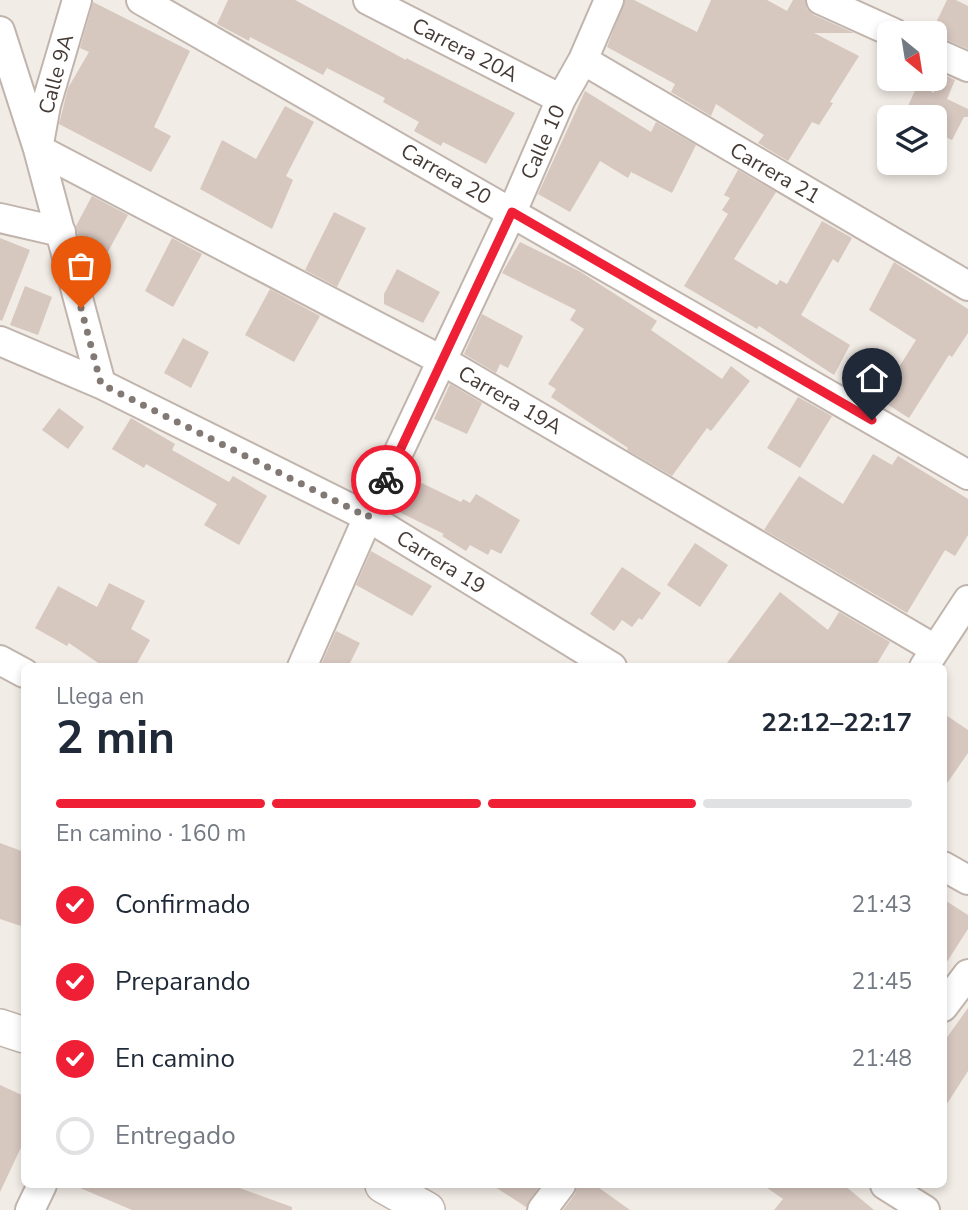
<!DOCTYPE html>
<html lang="es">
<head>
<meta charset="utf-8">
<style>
  :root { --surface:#fff; --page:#f6f6f7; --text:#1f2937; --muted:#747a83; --line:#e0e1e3; --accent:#ef2036 }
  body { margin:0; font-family:"Nunito Sans",sans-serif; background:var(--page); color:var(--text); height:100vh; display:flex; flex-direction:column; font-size:26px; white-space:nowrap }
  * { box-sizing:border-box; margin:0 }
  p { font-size:23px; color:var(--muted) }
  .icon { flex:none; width:38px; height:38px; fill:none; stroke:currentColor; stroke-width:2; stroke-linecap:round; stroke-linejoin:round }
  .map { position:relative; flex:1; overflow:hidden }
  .sheet { position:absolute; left:21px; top:663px; width:926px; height:525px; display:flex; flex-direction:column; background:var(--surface); border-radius:10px; box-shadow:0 4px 10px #0003 }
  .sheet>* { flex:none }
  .needle { width:46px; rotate:150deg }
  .controls { position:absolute; left:877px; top:21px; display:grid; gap:14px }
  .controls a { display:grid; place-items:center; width:70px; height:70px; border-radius:10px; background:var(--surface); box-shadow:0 4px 10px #0003; font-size:35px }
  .pin { position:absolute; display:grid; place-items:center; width:60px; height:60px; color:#fff; margin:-72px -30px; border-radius:50% 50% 50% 0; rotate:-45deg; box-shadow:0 0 7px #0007 }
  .pin .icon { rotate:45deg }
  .courier { position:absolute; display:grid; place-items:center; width:70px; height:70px; margin:-35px; border:5px solid #ef2036; border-radius:50%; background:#fff; color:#222; box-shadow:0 2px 9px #0007 }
  .headline em { font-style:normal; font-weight:700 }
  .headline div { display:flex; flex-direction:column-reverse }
  .headline { display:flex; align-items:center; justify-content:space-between; height:119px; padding:0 35px }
  h1 { font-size:46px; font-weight:700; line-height:52px }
  .bar { display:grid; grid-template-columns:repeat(4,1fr); gap:10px 7px; align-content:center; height:84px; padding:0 35px }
  .bar i { height:9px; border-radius:5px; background:var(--line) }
  .bar .on { background:var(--accent) }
  .bar p { grid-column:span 4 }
  ol { padding:0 35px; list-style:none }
  li { display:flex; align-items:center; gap:21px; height:77px }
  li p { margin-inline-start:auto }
  li .icon { padding:7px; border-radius:50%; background:var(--accent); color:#fff; stroke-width:4 }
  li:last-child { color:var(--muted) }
  li i { width:38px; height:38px; border:4px solid var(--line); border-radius:50% }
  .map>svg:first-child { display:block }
  .building { fill:#d6c7bf }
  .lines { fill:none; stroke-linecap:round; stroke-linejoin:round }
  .minor-casing { stroke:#c0b4ac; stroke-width:32 }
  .tertiary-casing { stroke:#c0b4ac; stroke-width:38 }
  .minor { stroke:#fff; stroke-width:28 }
  .tertiary { stroke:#fff; stroke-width:35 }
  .done { stroke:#827974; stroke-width:7; stroke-dasharray:0 12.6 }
  .route { stroke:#ef2036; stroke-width:9 }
  .labels { text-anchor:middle; stroke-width:6; stroke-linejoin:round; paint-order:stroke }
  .street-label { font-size:21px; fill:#453b36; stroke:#fff }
</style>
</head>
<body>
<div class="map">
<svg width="968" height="1210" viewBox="0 0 968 1210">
  <rect width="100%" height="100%" fill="#f2ece6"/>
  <!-- building -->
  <path class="building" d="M228 0H295L406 60V58L515 113 486 164 443 142 441 146 414 131 419 122 383 102 385 98 327 68 323 75 250 37 249 41 217 24Z
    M625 0H634L697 32 711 0H767L787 11 793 0H805L807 9 814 15 854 33H814L859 56 830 102 833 103 819 125 812 122 788 161 758 143 764 135 716 104 711 116 671 92 675 84 607 47Z
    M947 0H956L968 6V49L931 33Z
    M93 2 190 51 154 127 171 136 151 172 59 124 68 88 89 52 80 48Z
    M934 70 955 80 947 99 968 109V117H964L952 140 934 132V117H903L918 84 934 93Z
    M585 91 651 132 656 122 696 145 672 193 631 172 628 178 600 161 570 212 538 194Z
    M285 106 314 122 286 176 293 180 272 229 200 189 222 140 256 159Z
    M738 170 776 192 734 259 777 285 780 280 787 284 822 221 852 238 838 263 833 259 801 315 850 345 834 375 759 326 757 329 684 286 728 214 722 210 730 198 724 195Z
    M92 196 128 215 105 257 80 243 77 231 76 226Z
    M334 212 366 228 337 287 305 270Z
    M0 238 30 250 2 321 0 320Z
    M172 238 202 254 173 307 145 291Z
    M520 242 579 271 657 321 651 330 722 379 731 366 750 381 711 431 707 428 672 476 627 450 628 448 551 397 556 389 548 384 584 329 570 320 576 310 502 273Z
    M894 262 968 309V333L952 357 949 355 909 418 879 399 916 340 869 310Z
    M397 269 440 292 423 323 384 304V294Z
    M25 286 52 297 38 335 10 325Z
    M270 289 320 316 294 362 245 335Z
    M482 314 523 336 508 368 500 364 496 373 464 354Z
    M183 338 209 352 191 388 164 373Z
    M450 384 482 403 467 434 434 419Z
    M798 397 832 416 800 468 767 448Z
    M59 408 84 427 68 449 42 430Z
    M131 418 175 444 172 450 229 482 233 476 267 496 239 545 204 525 217 504 146 464 144 468 112 449Z
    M873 454 892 465 898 456 968 499V535L955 556 945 550 907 613 764 530 799 476 843 504Z
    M407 476 461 502 463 499 470 503 476 494 520 520 501 554 491 549 488 555 470 545 466 551 442 536 444 534 391 508Z
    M695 543 728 565 700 607 667 585Z
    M371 551 432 586 412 616 356 585Z
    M622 567 661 593 642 620 639 618 632 627 622 620 614 631 590 614Z
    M109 583 145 601 131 629 150 640 135 667H104L69 643 67 646 35 628 58 586 97 607Z
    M780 592 828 630 839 612 890 642 875 667H724Z
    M336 631 360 643 348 667H320Z
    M943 713 968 730V753L943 789Z
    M0 843 24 852V927L0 919Z
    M943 899 968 915V929L943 968Z
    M968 1008V1071L943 1110V1043Z
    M0 1085 24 1096V1141L0 1192Z
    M73 1185H231L292 1207V1210H132Z
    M492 1185H540L526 1207Z
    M577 1185H595L630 1210H563L575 1194Z
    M763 1185H844L874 1210H774L783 1199Z"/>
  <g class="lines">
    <defs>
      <path id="minor" d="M77 0 46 105 38 149 443 361 935 649
        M141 0 968 475
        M368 0 561 99
        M821 0 894 33
        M0 31 38 149 101 384
        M934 52 968 67
        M583 60 968 286
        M0 218 61 232
        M0 341 101 384 368 517 612 667
        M0 660 24 673
        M302 667 368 517 512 212 561 99 583 60 609 0
        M924 667 968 600
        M943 866 968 880
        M943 1007 968 974
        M885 1185 925 1210
        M30 1210 42 1185
        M542 1210 561 1185"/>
      <path id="tertiary" d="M0 1027 24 1035
        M383 1185 427 1210"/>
    </defs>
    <!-- minor casing -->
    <use href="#minor" class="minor-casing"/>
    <!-- tertiary casing -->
    <use href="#tertiary" class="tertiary-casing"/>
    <!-- minor -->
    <use href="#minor" class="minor"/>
    <!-- tertiary -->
    <use href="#tertiary" class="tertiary"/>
  </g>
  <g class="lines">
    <!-- done -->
    <path class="done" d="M81 308 101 384 368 517 386 480"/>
    <!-- route -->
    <path class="route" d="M386 480 512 212 872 420"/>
  </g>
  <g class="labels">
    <!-- street labels -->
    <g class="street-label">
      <text transform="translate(465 50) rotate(27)" y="7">Carrera 20A</text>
      <text transform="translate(56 74) rotate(-75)" y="7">Calle 9A</text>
      <text transform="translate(543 142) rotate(-66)" y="7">Calle 10</text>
      <text transform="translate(775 173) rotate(30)" y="7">Carrera 21</text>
      <text transform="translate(446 174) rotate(30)" y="7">Carrera 20</text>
      <text transform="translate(510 400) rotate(30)" y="7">Carrera 19A</text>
      <text transform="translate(441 562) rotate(32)" y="7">Carrera 19</text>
    </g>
  </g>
</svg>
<div class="controls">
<a><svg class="needle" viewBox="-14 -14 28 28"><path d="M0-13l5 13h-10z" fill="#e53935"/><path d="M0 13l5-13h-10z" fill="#747a83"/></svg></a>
<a><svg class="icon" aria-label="layers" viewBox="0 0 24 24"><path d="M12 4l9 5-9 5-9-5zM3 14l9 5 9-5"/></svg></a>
</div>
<div class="pin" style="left:81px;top:308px;background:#ea580c"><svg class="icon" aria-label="bag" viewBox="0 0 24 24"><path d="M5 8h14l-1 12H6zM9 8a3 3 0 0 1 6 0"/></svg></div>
<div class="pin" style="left:872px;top:420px;background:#1f2937"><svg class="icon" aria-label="home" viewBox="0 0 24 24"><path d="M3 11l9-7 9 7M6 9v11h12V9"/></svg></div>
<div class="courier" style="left:386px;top:480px"><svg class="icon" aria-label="bike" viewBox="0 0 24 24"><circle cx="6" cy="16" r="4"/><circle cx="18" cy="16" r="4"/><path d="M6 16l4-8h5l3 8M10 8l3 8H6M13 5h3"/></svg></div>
<section class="sheet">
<div class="headline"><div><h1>2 min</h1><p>Llega en</p></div><em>22:12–22:17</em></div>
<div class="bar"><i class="on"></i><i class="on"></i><i class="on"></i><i></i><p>En camino · 160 m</p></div>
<ol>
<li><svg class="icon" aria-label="check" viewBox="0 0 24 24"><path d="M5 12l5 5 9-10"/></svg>Confirmado<p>21:43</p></li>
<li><svg class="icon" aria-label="check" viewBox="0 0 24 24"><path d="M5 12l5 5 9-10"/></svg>Preparando<p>21:45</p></li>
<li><svg class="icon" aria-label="check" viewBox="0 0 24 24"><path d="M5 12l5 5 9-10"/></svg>En camino<p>21:48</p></li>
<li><i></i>Entregado</li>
</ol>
</section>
</div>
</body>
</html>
